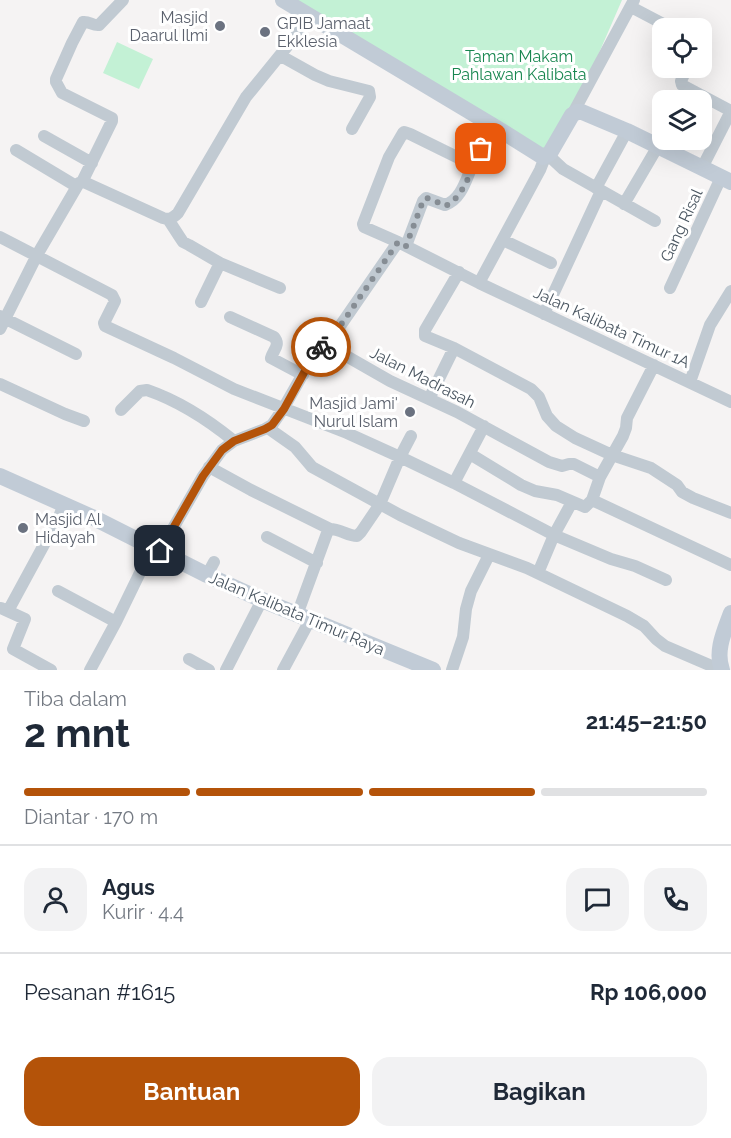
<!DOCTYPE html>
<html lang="id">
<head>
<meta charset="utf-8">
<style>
  :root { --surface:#fff; --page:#f2f2f3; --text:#1f2937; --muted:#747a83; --line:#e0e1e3; --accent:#b45309 }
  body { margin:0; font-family:Raleway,sans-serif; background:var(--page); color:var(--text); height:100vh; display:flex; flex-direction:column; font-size:22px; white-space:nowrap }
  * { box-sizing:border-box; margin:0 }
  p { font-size:20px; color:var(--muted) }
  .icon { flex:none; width:33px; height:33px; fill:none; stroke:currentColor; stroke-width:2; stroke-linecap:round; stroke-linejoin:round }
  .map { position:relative; height:670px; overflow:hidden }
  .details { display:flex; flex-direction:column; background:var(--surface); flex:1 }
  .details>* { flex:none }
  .controls { position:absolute; left:652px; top:18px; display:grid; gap:12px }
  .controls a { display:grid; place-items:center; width:60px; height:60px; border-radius:12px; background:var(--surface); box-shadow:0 6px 24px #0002; font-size:30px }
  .pin { position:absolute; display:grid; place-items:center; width:51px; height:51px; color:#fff; margin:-26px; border-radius:12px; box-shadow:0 3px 9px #0006 }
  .courier { position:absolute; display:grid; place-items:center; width:60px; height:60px; margin:-30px; border:4px solid #b45309; border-radius:50%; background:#fff; color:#222; box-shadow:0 2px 8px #0007 }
  .head em { font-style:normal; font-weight:700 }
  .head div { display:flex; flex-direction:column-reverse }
  .head { display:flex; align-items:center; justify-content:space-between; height:102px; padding:0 24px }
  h1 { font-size:39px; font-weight:700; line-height:45px }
  .bar { display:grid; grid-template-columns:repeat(4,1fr); gap:9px 6px; align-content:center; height:72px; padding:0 24px }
  .bar i { height:8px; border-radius:4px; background:var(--line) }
  .bar .current { background:var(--accent) }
  .bar p { grid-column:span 4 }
  .line { display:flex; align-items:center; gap:15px; padding:0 24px; border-top:2px solid var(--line) }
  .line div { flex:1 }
  .round { display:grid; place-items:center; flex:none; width:63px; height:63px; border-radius:18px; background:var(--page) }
  .cta { display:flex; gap:12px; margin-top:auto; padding:12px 24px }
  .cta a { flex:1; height:69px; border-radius:18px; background:var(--accent); color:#fff; font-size:24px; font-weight:700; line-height:69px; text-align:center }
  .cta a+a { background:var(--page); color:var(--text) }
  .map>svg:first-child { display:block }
  .green { fill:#c3f1d5 }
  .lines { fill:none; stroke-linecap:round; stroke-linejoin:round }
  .street { stroke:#c1cad2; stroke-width:12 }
  .secondary { stroke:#c1cbd6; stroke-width:16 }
  .done { stroke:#868d94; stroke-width:6; stroke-dasharray:0 10.8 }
  .route { stroke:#b45309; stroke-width:8 }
  .worship-dot { fill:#6b7280; stroke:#fff; stroke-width:2 }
  .labels { text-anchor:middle; stroke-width:6; stroke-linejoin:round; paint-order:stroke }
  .worship-label { font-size:16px; fill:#5b616d; stroke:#fff; text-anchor:end }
  .park-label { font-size:16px; fill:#17864f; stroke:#fff }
  .street-label { font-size:16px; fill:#4a5661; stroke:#fff }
</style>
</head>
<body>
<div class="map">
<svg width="731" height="670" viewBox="0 0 731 670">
  <rect width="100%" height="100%" fill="#f5f3f3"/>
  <!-- green -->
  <path class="green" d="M286 0H622L572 115 548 155Z
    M117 42 153 59 139 89 103 73Z"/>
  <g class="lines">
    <!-- street -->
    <path class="street" d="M631 7 671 28
      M281 56 315 75 329 81 369 91 370 97 352 129
      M687 68 681 81 682 85 731 111
      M572 115 634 0
      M44 136 92 163
      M16 150 76 186
      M548 155 563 169 655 221
      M701 167 705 162 731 111
      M82 182 112 121V118L62 93 56 82V79L72 43 83 22C89 21 93 26 99 25L123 0
      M596 188 627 131
      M624 204 658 146
      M168 219 179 236 183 242 189 245 220 263 280 288
      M0 237 112 295 115 301 104 323 105 326 174 358 234 389 347 433 400 457 454 483 554 535 611 559 635 566 666 580
      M503 240 551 263
      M398 242 364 227 363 224 389 157 403 133 404 132 410 134 473 165
      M406 246 423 201 426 198 445 205C462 199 466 179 473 164 479 151 486 138 492 125
      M459 272 425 330V336L454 348 531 389 539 397 547 416 556 426 575 438 612 455 651 468 677 485 682 492 693 498 731 513
      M479 283 540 170 545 157
      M670 288 718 184 719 176
      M201 302 220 263
      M544 314 601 191
      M0 316 76 354
      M230 317 274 337C281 345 273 350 271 358L303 375
      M0 329 37 255 79 183 82 182 86 183 163 218C170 220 173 218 178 213L246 97 311 17
      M327 345 398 242 479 283 731 402
      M327 345 390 381 457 412 549 462 562 466 569 464H574L600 477
      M690 382 710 325 731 291
      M0 384 65 414 84 421
      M429 399 454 348
      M121 410 140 391 147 390C179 401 207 419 234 441
      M268 428 295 447 312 467 400 515 459 543 527 568 627 616 644 626 656 639 665 646 721 670
      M470 454 521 485 535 491 557 495 585 507 592 500 600 477 623 436 626 428 627 418 654 365
      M209 467 251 490 330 529C340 529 348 536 357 536L361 532 380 504 400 457 411 436
      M454 483 484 426
      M592 500 731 565
      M267 537 317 563
      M160 551 203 476 222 450 234 441 265 429 272 425 283 409 316 351 319 347 327 345
      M538 573 554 535 572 502
      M207 575 214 562
      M58 591 116 622
      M1 608 25 619 13 649 51 670
      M8 611 59 517 64 504
      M297 615 327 533 330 529
      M189 659 209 670
      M90 670 116 622 152 548
      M226 670 262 600
      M283 670 310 620
      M452 670 463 637 466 609 471 591 489 555"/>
    <!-- secondary -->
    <path class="secondary" d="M283 0 492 125 543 157 550 153 572 115 577 112H582L627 131 731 182
      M0 476 92 517 207 575 262 600 433 670
      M722 670C715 651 724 632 731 613"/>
  </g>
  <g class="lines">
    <!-- done -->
    <path class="done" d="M321 347 327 345 398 242 406 246 423 201 426 198 431 199 445 206C464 198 472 167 481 149"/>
    <!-- route -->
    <path class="route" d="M160 551 203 476 222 450 234 441 265 429 272 425 284 409 316 351 321 347"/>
  </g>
  <!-- markers -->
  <g class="worship-dot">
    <circle cx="220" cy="26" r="6"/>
    <circle cx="265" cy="32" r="6"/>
    <circle cx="410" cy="412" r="6"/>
    <circle cx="23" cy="528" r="6"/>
  </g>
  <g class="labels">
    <!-- worship labels -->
    <g class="worship-label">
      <text x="208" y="23">Masjid<tspan x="208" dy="18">Daarul Ilmi</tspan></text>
      <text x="277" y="29" text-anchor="start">GPIB Jamaat<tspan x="277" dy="18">Ekklesia</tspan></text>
      <text x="398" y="409">Masjid Jami'<tspan x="398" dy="18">Nurul Islam</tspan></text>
      <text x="35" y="525" text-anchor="start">Masjid Al<tspan x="35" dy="18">Hidayah</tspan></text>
    </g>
    <!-- park labels -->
    <g class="park-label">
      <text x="519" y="62">Taman Makam<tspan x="519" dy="18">Pahlawan Kalibata</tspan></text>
    </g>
    <!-- street labels -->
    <g class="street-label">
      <text transform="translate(681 225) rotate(-65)" y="6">Gang Risal</text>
      <text transform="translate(612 327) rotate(25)" y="6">Jalan Kalibata Timur 1A</text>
      <text transform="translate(423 377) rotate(27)" y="6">Jalan Madrasah</text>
      <text transform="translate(297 613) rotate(23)" y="6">Jalan Kalibata Timur Raya</text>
    </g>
  </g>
</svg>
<div class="controls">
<a><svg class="icon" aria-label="locate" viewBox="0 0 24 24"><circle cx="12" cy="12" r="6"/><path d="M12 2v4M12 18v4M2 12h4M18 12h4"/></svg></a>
<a><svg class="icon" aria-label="layers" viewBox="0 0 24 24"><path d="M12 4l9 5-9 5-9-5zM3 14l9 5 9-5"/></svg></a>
</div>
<div class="pin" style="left:481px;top:149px;background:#ea580c"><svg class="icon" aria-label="bag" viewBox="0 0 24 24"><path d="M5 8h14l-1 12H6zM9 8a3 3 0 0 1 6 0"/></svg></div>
<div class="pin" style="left:160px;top:551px;background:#1f2937"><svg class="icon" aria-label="home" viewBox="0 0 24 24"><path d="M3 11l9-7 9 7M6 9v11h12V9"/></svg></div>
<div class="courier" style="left:321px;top:347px"><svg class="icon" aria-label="bike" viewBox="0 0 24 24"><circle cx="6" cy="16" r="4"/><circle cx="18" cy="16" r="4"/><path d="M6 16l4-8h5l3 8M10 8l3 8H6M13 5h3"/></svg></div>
</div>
<section class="details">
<div class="head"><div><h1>2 mnt</h1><p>Tiba dalam</p></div><em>21:45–21:50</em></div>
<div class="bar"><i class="current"></i><i class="current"></i><i class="current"></i><i></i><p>Diantar · 170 m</p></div>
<div class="line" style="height:108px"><a class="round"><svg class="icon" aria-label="person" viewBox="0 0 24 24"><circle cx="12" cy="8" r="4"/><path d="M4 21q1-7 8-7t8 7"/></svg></a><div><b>Agus</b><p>Kurir · 4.4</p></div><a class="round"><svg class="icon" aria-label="chat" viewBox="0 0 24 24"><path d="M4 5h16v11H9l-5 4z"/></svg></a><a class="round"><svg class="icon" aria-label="phone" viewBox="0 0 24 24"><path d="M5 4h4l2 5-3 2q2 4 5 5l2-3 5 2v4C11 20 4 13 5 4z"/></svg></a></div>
<div class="line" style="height:78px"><div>Pesanan #1615</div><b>Rp 106,000</b></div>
<div class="cta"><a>Bantuan</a><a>Bagikan</a></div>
</section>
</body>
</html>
